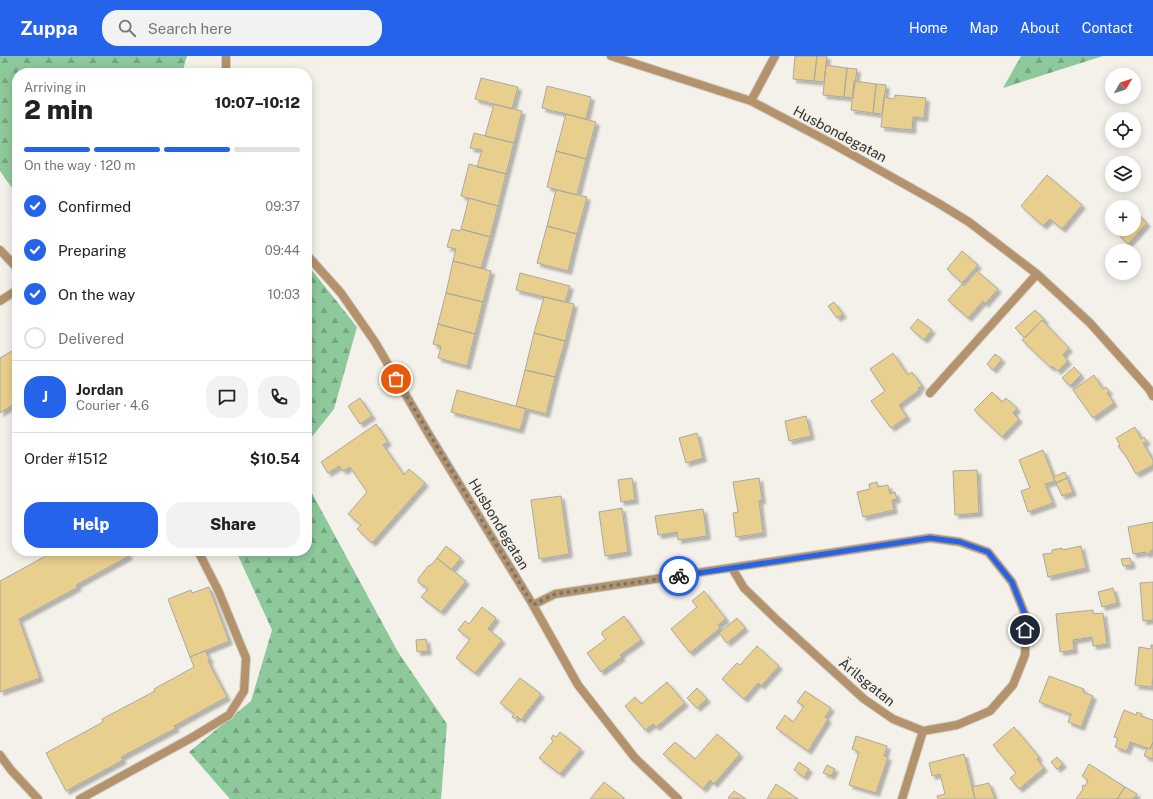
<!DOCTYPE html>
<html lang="en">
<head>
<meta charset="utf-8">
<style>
  :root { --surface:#fff; --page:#f2f2f2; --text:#222; --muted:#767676; --line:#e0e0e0; --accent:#2563eb }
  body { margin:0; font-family:"Public Sans",sans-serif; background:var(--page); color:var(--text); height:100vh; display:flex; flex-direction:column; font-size:15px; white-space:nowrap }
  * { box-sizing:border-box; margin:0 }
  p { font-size:13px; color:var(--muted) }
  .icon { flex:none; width:22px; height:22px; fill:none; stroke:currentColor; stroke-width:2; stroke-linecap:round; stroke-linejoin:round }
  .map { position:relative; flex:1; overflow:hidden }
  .side { position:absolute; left:12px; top:12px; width:300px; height:488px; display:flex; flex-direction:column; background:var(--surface); border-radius:16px; box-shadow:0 2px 10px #0003 }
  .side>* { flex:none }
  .needle { width:26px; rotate:51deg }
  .tools { position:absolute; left:1105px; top:12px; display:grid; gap:8px }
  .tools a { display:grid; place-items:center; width:36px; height:36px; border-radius:50%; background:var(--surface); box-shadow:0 2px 10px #0003; font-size:20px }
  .pin { position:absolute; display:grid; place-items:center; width:34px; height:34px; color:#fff; margin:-17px; border:2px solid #fff; border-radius:50%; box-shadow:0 1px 4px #0007 }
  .courier { position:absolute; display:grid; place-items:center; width:40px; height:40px; margin:-20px; border:3px solid #2563eb; border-radius:50%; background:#fff; color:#222; box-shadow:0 1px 5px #0007 }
  .overview em { font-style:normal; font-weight:800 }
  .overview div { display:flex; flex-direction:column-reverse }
  .overview { display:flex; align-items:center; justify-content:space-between; height:68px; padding:0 12px }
  h1 { font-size:26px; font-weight:800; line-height:30px }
  .bar { display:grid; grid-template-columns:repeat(4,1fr); gap:6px 4px; align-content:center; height:48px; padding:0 12px }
  .bar i { height:5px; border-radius:3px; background:var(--line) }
  .bar .selected { background:var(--accent) }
  .bar p { grid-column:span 4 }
  .line { display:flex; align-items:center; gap:10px; padding:0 12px; border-top:1px solid var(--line) }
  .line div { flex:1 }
  .round { display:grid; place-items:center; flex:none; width:42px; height:42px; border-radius:16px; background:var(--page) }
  ol { padding:0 12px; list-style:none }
  li { display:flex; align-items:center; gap:12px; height:44px }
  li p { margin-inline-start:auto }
  li .icon { padding:4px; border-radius:50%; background:var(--accent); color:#fff; stroke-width:4 }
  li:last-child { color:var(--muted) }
  li i { width:22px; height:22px; border:2px solid var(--line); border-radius:50% }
  .cta { display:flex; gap:8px; margin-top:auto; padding:8px 12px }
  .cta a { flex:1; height:46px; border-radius:16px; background:var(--accent); color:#fff; font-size:16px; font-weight:800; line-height:46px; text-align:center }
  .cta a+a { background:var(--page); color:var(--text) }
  header { display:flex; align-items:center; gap:24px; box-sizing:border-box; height:56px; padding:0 20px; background:var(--accent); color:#fff }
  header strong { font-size:19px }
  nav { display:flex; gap:22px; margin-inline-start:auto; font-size:14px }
  .search { width:280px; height:36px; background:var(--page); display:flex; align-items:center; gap:10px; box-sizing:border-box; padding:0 14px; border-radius:16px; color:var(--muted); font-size:15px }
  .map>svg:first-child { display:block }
  .forest { fill:url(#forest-firs) }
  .building { fill:#e9cf8d; stroke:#aba8a1; filter:url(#shadow) }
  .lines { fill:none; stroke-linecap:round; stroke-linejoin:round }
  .service-casing { stroke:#d1cfc9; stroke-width:10 }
  .minor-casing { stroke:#d1cfc9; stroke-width:10 }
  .service { stroke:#b4926b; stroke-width:8 }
  .minor { stroke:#b4926b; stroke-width:8 }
  .done { stroke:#777671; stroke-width:4; stroke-dasharray:0 7.2 }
  .route { stroke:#2563eb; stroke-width:5 }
  .labels { text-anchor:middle; stroke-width:3; stroke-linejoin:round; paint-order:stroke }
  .street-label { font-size:14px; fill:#343330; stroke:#f4f1ea }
</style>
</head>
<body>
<header>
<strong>Zuppa</strong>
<div class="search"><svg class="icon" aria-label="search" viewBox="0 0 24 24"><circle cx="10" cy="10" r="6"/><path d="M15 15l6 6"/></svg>Search here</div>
<nav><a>Home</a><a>Map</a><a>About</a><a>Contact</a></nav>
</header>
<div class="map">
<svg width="1153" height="743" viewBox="0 0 1153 743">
  <defs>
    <pattern id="forest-firs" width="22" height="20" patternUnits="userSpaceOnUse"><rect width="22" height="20" fill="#8ec99c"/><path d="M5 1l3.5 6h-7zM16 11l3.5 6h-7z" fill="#75a480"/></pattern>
    <filter id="shadow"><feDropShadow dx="3.5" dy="3.5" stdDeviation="1" flood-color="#0004"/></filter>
  </defs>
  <rect width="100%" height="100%" fill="#f4f1ea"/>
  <!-- forest -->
  <path class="forest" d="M0 0H187L182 17H17V139L0 115Z
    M1021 0H1103L1003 32Z
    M307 208 357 271 334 353 307 387Z
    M307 428 398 596 447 668 441 743H230L189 696 251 645 272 574 236 495H307Z"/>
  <!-- building -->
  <path class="building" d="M795 0H817L814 25 793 23Z
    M817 0H827L824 26 814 25Z
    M826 9 847 12 844 41 823 39Z
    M847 12 857 13 853 42 844 41Z
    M481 22 518 31 512 53 475 43Z
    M854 25 876 28 873 57 851 54Z
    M876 28 886 29 882 58 873 57Z
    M547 30 591 41 586 63 542 52Z
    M895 39 926 42 924 62 913 61 912 74 881 71 884 41 894 43Z
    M494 48 522 55 514 87 485 80Z
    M566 58 596 66 586 103 556 95Z
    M474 77 514 87 506 118 477 111 482 94 470 92Z
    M556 95 586 103 577 139 547 131Z
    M469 108 506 118 498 150 461 140Z
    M1047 119 1082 149 1062 173 1050 163 1043 170 1021 150Z
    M556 134 587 141 577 178 547 170Z
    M469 142 498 150 490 181 461 173Z
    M1134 155 1147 167 1128 188 1113 173H1134Z
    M547 170 577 178 568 215 537 207Z
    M452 173 460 175 461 173 490 181 481 212 453 205 456 193 447 191Z
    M962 195 978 209 962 227 947 213Z
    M453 205 491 215 483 246 446 237Z
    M977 215 998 233 985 248 983 245 968 262 948 244 962 228 964 230Z
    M520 217 570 230 565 246 516 234Z
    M446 237 483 246 475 278 438 268Z
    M544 241 574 248 565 285 534 277Z
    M834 246 843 258 837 262 828 250Z
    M1035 254 1045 264 1043 266 1042 264 1025 282 1015 272Z
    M918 263 932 274 924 284 910 272Z
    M1042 264 1069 292 1063 299 1068 305 1058 315 1052 310 1051 312 1022 284Z
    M438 268 475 278 467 310 438 302 441 290 433 288Z
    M534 277 565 285 555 321 525 314Z
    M17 292V346L0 357V302Z
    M893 297 908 319 912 316 922 330 918 332 919 334 899 349 907 361 891 372 871 345 885 335 870 313Z
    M995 298 1002 303 993 314 987 308Z
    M1074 311 1081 319 1070 330 1062 322Z
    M525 314 555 321 546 358 516 350Z
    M1094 319 1103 333 1106 331 1109 335 1107 337 1114 347 1093 362 1073 334Z
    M457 334 526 353 520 374 451 356Z
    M992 336 1002 346 1006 342 1017 352 1013 357 1019 363 1002 381 974 354Z
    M360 342 372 360 360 368 348 350Z
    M806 360 811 380 789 385 785 365Z
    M376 368 388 386 383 389 404 419 409 413 425 427 372 487 357 473 361 469 348 458 367 436 350 411 343 415 339 410 328 417 321 406Z
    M1135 371 1141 383 1144 381 1147 385 1143 387 1153 404V409L1136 418 1124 397H1123L1118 390 1120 389 1116 382Z
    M697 377 703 402 686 407 679 382Z
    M1043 394 1055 425 1045 428 1053 447 1028 456 1021 435 1030 432 1019 404Z
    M977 414 979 457 955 459 953 415Z
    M1065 416 1067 422 1056 427 1053 421Z
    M632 422 635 444 621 446 618 424Z
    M759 422 762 444 759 445 763 477 736 481 733 457 738 456 733 426Z
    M1067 422 1073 436 1062 440 1056 427Z
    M877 426 878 431 888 429 890 438 895 436 897 443 892 444 894 454 863 461 857 436 870 433 869 428Z
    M561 440 569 498 539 503 531 444Z
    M622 452 628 496 605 500 599 456Z
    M703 453 707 480 678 484 677 476 658 479 655 460Z
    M1153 466V494L1150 495V497L1146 498V496L1133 498 1128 471Z
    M446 490 461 502 451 514 437 502Z
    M1081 490 1086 512 1048 521 1043 498 1052 497V494L1062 492V494Z
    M55 495H126L129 500 76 529 78 531 19 563 40 622 0 636V525Z
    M437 502 466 525 441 556 421 541 428 533 418 526V523L428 510 431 509Z
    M1130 502 1132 509 1123 510 1121 503Z
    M1153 526V564L1143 565 1140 527Z
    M209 531 229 585 190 601 168 543 191 534 192 537Z
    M1113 532 1117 547 1102 551 1098 536Z
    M704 535 726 563 718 569 720 572 690 597 671 573 697 551 692 545Z
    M482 551 496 562 488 573 502 584 475 617 456 602 470 583 458 574 465 565 469 568Z
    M1093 554V558L1103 557 1107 588 1093 590 1092 581 1073 584 1074 594 1060 596 1056 558Z
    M624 560 641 584 620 599 622 601 601 616 587 597 606 583 602 579V576Z
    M737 562 745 572 727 587 719 577Z
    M426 583 428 595 417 596 416 584Z
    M1151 589H1153V621L1152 631 1135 629 1139 591 1151 593Z
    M757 590 779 610 761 630 758 627 744 643 722 623 737 607 740 609Z
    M205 595 210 604 208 605 227 641 174 670 176 672 121 701 123 704 66 735 46 697 103 666 102 663 155 635 154 633 194 611 190 601Z
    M1049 620 1084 633 1083 636 1093 640 1081 671 1068 666 1071 658 1039 646Z
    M520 622 541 638 521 664 517 660 515 663 512 661 514 658 500 647Z
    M667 626 685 647 656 671 653 668 645 674 625 650 635 641 641 648Z
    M697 632 707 643 697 652 687 642Z
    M805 635 831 652 825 661 828 663 808 695 776 672 785 659 793 666 804 650 797 646Z
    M1124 654 1136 659 1137 656 1142 658 1141 660 1153 664V686L1150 693 1130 686 1127 695 1115 691 1118 682 1114 681Z
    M1014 671 1039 701 1037 703 1044 712 1019 733 1010 722 1016 717 993 689Z
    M560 676 581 693 560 718 539 702 553 685 551 683 553 679 556 681Z
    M717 678 740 698 714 728 710 724 703 733 663 698 675 686 695 703Z
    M856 680 887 690 884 700 888 701 876 737 849 729 859 696 852 693Z
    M1153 686V703L1144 700 1147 692 1150 693Z
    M964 698 975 743H938L937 740 945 738 940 718 932 720 929 707Z
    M1057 701 1063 708 1057 713 1051 706Z
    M799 706 809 713 804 721 794 714Z
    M1089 708 1125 731 1117 743H1076L1083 733 1082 732 1083 729 1085 730 1088 724 1082 720Z
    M827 709 835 713 831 720 823 717Z
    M604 726 624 742V743H590Z
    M989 727 995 743H975L972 731Z
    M776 728 798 743H767Z
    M1125 731 1137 738 1133 743H1117Z
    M734 735 746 743 728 742Z"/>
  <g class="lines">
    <defs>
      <path id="service" d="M0 194 17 212
        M80 743 193 681 229 659 244 635 246 602 218 534 198 495"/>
      <path id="minor" d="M611 0 751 45 833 88 938 147 969 166 1037 218 1090 267 1149 333 1153 340
        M226 17V0
        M751 45 775 0
        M307 199 341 237 375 286 428 377 533 549 578 629 635 702 678 743
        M0 245 17 234
        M930 337 1037 218
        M533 549 555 538 930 482 960 486 988 496 1012 526 1026 561 1025 599 1013 629 990 655 957 669 923 675 893 663 864 643 777 564 744 532 732 512
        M0 699 11 714 38 743
        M902 743 923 675"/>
    </defs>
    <!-- service casing -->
    <use href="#service" class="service-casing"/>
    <!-- minor casing -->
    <use href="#minor" class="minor-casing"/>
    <!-- service -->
    <use href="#service" class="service"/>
    <!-- minor -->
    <use href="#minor" class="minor"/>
  </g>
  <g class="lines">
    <!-- done -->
    <path class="done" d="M396 323 533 549 555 538 679 520"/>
    <!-- route -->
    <path class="route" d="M679 520 930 482 960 486 988 496 1012 526 1026 561 1025 574"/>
  </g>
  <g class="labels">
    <!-- street labels -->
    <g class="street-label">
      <text transform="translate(840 78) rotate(28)" y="5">Husbondegatan</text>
      <text transform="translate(499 468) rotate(59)" y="5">Husbondegatan</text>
      <text transform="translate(867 626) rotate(39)" y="5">Ärilsgatan</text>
    </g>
  </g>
</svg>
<div class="tools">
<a><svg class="needle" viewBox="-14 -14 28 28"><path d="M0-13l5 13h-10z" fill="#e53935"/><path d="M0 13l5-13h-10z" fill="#767676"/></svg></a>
<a><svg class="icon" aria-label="locate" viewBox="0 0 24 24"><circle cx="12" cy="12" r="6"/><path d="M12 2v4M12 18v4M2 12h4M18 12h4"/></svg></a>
<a><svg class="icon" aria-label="layers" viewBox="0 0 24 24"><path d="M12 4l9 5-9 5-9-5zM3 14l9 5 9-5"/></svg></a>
<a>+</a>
<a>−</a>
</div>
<div class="pin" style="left:396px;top:323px;background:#ea580c"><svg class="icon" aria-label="bag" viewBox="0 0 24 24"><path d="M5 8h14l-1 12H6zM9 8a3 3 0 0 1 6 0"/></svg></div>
<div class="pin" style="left:1025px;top:574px;background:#1f2937"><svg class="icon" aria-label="home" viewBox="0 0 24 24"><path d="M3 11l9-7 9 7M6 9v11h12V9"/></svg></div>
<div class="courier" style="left:679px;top:520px"><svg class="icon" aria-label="bike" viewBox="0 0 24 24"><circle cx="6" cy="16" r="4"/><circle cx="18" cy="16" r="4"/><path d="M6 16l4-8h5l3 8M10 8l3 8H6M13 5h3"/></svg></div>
<section class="side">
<div class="overview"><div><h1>2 min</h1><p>Arriving in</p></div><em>10:07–10:12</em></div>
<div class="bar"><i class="selected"></i><i class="selected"></i><i class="selected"></i><i></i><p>On the way · 120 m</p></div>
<ol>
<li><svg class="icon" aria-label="check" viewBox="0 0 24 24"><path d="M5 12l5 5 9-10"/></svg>Confirmed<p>09:37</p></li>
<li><svg class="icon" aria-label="check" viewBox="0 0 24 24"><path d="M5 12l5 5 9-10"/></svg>Preparing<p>09:44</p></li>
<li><svg class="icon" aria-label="check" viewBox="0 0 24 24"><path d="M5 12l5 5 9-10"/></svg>On the way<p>10:03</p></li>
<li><i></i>Delivered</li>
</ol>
<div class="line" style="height:72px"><b class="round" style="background:var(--accent);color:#fff">J</b><div><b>Jordan</b><p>Courier · 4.6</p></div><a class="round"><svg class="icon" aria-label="chat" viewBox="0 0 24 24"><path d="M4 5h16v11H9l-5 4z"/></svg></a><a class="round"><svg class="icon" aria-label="phone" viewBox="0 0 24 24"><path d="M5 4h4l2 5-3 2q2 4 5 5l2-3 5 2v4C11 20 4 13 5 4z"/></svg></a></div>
<div class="line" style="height:52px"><div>Order #1512</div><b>$10.54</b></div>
<div class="cta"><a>Help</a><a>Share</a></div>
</section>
</div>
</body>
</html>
